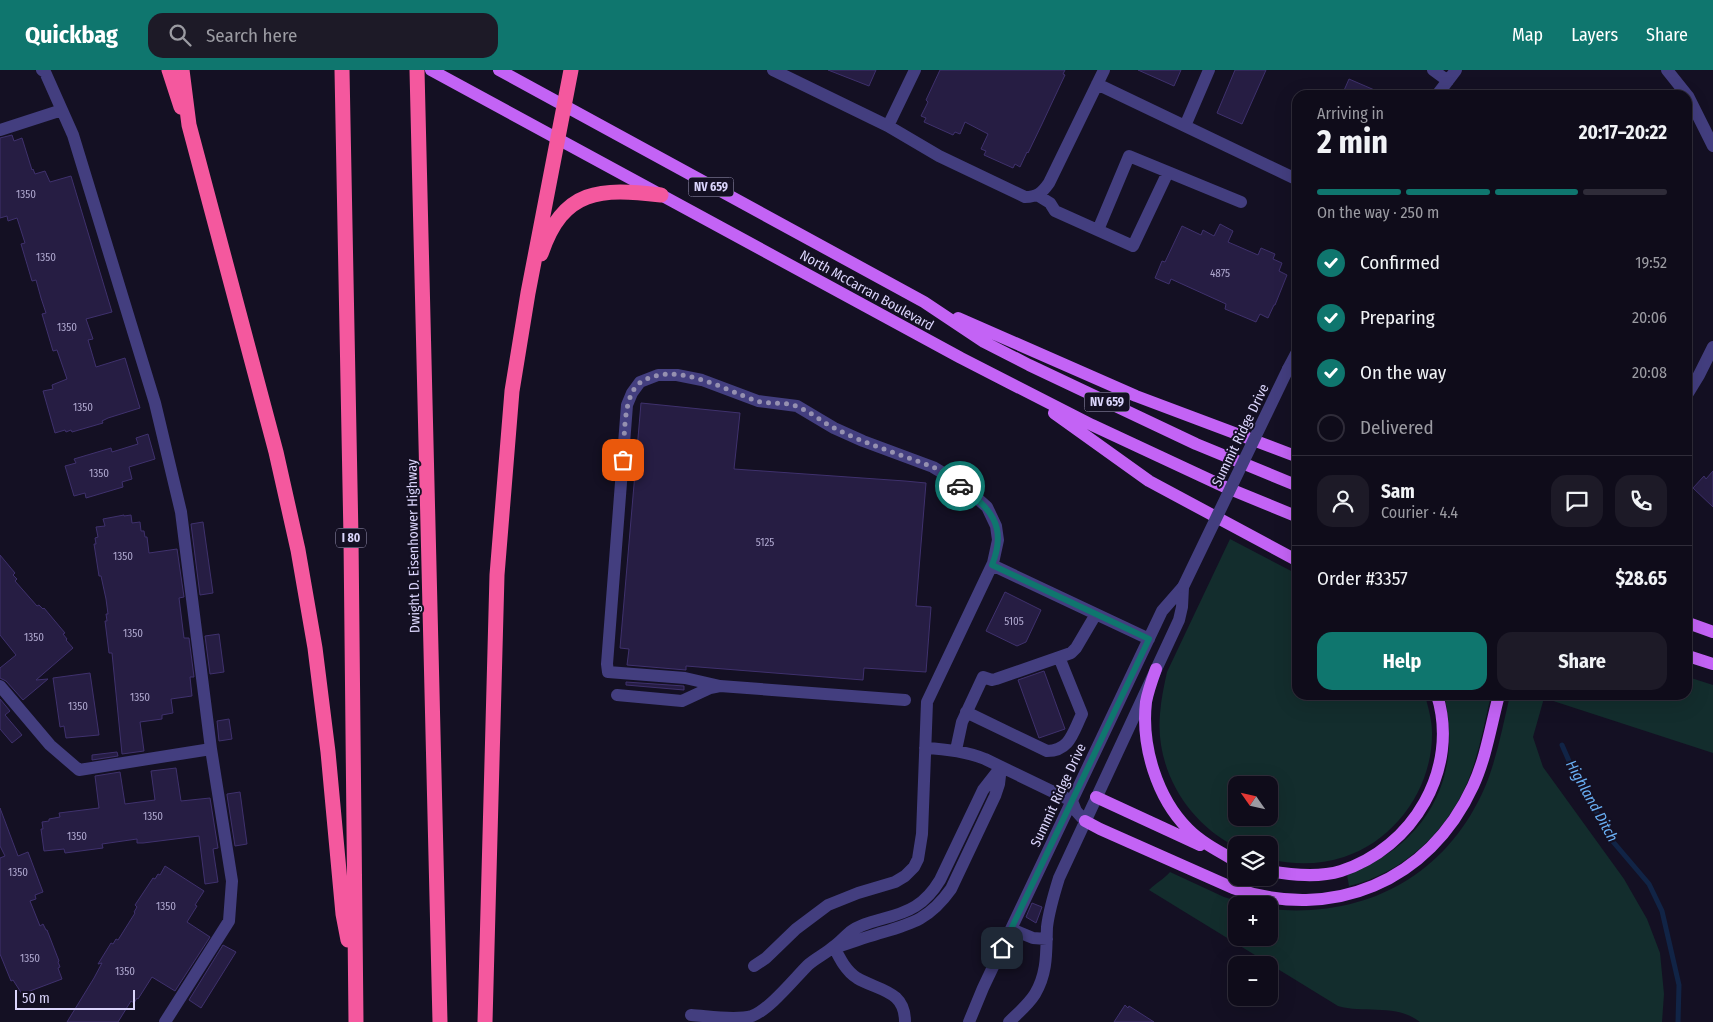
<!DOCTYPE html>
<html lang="en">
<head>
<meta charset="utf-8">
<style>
  :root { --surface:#0f0c1a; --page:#1d1a27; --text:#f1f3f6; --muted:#9b9ba2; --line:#2f2c39; --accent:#0f766e }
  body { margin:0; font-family:"Fira Sans Condensed",sans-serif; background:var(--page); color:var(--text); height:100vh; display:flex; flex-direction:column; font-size:19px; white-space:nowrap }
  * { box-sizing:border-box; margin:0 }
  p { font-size:16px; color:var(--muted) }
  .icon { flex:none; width:28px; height:28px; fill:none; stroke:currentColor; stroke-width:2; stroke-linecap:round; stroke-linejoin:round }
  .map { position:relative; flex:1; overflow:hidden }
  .drawer { position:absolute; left:1292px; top:20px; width:400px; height:610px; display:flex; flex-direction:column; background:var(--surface); border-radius:15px; box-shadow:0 5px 20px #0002,0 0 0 1px var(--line) }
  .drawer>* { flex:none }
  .needle { width:32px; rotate:304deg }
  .fabs { position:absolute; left:1228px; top:706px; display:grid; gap:10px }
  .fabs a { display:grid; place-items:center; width:50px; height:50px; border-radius:10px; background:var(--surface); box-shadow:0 5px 20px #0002,0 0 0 1px var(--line); font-size:25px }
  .scale { position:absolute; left:15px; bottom:12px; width:120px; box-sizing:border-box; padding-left:5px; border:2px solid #dbd5fc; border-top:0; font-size:14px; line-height:18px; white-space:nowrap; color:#dbd5fc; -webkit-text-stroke:4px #141023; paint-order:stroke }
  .pin { position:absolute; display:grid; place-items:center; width:42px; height:42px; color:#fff; margin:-21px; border-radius:10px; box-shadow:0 2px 8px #0006 }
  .courier { position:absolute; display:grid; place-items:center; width:50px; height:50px; margin:-25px; border:4px solid #0f766e; border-radius:50%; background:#fff; color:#222; box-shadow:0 1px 6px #0007 }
  .headline em { font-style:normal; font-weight:700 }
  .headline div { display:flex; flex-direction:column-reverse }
  .headline { display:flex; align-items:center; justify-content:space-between; height:85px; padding:0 25px }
  h1 { font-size:32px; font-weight:700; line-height:38px }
  .bar { display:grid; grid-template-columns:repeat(4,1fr); gap:8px 5px; align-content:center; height:60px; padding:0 25px }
  .bar i { height:6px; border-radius:4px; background:var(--line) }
  .bar .on { background:var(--accent) }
  .bar p { grid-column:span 4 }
  .line { display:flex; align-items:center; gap:12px; padding:0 25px; border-top:1px solid var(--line) }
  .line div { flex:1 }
  .round { display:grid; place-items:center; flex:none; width:52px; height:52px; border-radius:15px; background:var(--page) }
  ol { padding:0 25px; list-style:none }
  li { display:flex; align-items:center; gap:15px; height:55px }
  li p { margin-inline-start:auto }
  li .icon { padding:5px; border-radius:50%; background:var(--accent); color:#fff; stroke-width:4 }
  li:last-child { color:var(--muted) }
  li i { width:28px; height:28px; border:2px solid var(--line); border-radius:50% }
  .button { display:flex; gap:10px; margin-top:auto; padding:10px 25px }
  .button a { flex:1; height:58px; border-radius:15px; background:var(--accent); color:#fff; font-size:20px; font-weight:700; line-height:58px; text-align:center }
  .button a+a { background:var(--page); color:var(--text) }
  header { display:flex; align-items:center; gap:30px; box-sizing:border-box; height:70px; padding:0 25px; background:var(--accent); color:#fff }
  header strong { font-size:24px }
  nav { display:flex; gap:28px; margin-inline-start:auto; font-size:18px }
  .search { width:350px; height:45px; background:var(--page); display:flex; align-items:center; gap:12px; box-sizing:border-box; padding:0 18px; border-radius:15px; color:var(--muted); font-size:19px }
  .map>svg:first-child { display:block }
  .green { fill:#132d2d; fill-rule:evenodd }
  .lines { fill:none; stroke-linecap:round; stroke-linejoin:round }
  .stream { stroke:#112446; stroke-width:5 }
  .building { fill:#261d43; stroke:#3f316d }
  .minor { stroke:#433e7f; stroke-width:12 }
  .major { stroke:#c363f5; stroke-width:12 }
  .highway { stroke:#f4589e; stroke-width:15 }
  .minor-bridge { stroke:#433e7f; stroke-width:12 }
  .done { stroke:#9590b0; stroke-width:5; stroke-dasharray:0 9 }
  .route { stroke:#0f766e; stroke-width:6 }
  .labels { text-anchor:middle; stroke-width:4; stroke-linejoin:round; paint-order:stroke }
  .number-label { font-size:11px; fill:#aea7ce }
  .shield { fill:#141023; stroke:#9f9abb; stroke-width:1 }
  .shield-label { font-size:12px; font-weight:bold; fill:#dbd5fc }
  .street-label { font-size:14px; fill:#dbd5fc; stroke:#141023 }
  .water-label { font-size:15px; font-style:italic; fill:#6ab0f5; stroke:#141023 }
</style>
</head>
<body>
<header>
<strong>Quickbag</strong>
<div class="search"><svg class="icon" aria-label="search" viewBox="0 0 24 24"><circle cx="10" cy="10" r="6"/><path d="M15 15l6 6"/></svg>Search here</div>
<nav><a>Map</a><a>Layers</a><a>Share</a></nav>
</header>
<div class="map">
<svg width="1713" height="952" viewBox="0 0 1713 952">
  <rect width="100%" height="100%" fill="#141023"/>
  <!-- green -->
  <path class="green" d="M1230 469 1297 504 1298 625H1425C1428 637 1432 650 1432 662 1433 717 1396 770 1344 787 1320 795 1293 795 1269 789V775H1236V777C1187 752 1155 699 1160 644 1161 629 1164 616 1167 602ZM1236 715H1269V748H1236Z
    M1688 607 1713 615V683L1544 628 1533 667 1543 697 1624 809 1647 849 1660 883 1664 924 1662 952H1420C1396 933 1365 944 1338 936L1149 820C1156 813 1164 809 1170 802L1224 827 1249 835H1236V868H1269V839C1364 849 1446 807 1485 717 1497 688 1503 655 1510 625H1688Z
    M1444 625H1491C1485 651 1480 678 1471 703 1452 757 1405 803 1349 816L1347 805C1426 775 1464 708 1444 625Z"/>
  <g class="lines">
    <!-- stream -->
    <path class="stream" d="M1562 675 1573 700 1586 721 1609 767 1649 814 1662 841 1679 915 1678 952"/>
  </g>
  <!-- building -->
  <path class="building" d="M828 0H876L869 16Z
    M940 0H1065L1063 4 1065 5 1042 54 1028 83 1027 82 1020 97 1015 94 1013 98 984 85 986 81 981 79 988 64 965 52 960 64 955 62 953 65 924 52 926 48 921 46 928 32 926 30Z
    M1138 0H1181L1174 16Z
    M1235 0H1266L1242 54 1217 43Z
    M1349 9 1386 25H1342Z
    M12 65 14 71 22 68 32 100 33 99 35 104 45 101 50 112 71 106 112 242 86 249 93 269 88 270 96 297 125 288 140 338 108 348 102 351 103 353 72 362 71 360 66 362 65 360 55 363 43 321 53 319 52 315 67 309 57 280 53 281 42 244 46 243 41 228 36 210 32 211 21 174 25 173 17 148 8 151 7 146 0 148V68Z
    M1220 154 1233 161 1228 172 1258 185 1261 178 1275 184 1273 189 1282 193 1279 201 1287 205 1275 235H1274L1268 248 1260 244 1256 252 1225 239 1226 234 1171 209 1169 214 1155 208 1162 191 1165 192 1182 156 1201 165 1203 160 1214 166Z
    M641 333 740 343 734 399 905 411 926 413 916 536 931 537 926 602 864 598 863 610 686 596V600L627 595 629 579 620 578Z
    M148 364 155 389 129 397 132 409 122 412 123 417 86 428 85 423 74 426 65 396 76 393 74 389 111 378 112 382 138 374 136 368Z
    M1713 401V437L1693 418 1704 406 1706 409Z
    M124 445V446L131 445 132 453 140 452 141 461H144L145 467H147L149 483 177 479 184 527 179 528 184 568H189L194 607H190L192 626 171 629 173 643 162 645V649L140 652 144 681 122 684 112 583H109L105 551H107L106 544H108L106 529 101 506H99L94 474H96L95 468 98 467 96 457 105 456 103 449Z
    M203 452 213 523 200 525 191 454Z
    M0 485 15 503 13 505 17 509 15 511 37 536 39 535 43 539 44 538 65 563 63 564 67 569 66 570 73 578 36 610 48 609 23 630 6 611 0 608V598L16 585 0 565Z
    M1005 522 1041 540 1026 572 1017 576 986 561Z
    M219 564 224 602 210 604 205 566Z
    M1044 601 1065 659 1039 668 1018 610Z
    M90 603 99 665 66 668 64 656 60 657 53 608Z
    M626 612 684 616V620L626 615Z
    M0 629 10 641 5 645 22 665 12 673 0 659Z
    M229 649 232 669 219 671 217 651Z
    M117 682 118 686 92 690V685Z
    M176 698 181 731 210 728 218 778 213 779 218 812 205 814 199 766 143 773H137V769L102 774 103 778 65 783 64 779 44 781 41 759H43L42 752 49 751V749L60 747 59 743 99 738 95 706 120 702 125 734 155 730 151 701Z
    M240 722 247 774 235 776 227 725V724Z
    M0 738 18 786 28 782 43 822 35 825 36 829 30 831 40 856 43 854 46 860H47L59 891 58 892 60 897 58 898 62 909 22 924 13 910 11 911 0 884V788L5 786 0 776Z
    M165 796 204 821 195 835 197 836 187 852 210 867 175 921 152 907 138 929 137 928 134 933 131 931 118 952H67L94 908 102 893 98 894 111 873 113 874 116 869 118 870 135 843 134 842 137 837 135 835 153 808 155 809 158 804 160 805Z
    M1032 833 1042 837 1036 853 1026 847Z
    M223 875 236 882 201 938 189 930Z
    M1125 935 1128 938 1129 936 1154 952H1114Z"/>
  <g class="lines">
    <!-- minor -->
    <path class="minor" d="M42 0 45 2 73 65 155 333 181 442 211 679 232 811 229 851 165 952
      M773 0 888 56 939 86 1025 127C1037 127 1042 123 1049 113L1104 0
      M1433 0 1448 11
      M1667 0 1687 25
      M1097 14 1298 110
      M1437 25 1456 0
      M1688 26 1713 76
      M888 56 915 0
      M1185 56 1209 0
      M0 60 62 40
      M1037 125 1050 133 1055 141 1133 176 1168 102 1241 132
      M1098 160 1129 86 1168 102
      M1288 299 1298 280
      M1688 323 1699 305 1713 277
      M992 495 1149 569
      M0 616 50 675 79 700 211 679
      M720 616 685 608 608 602 607 594 627 335 632 323 640 312 658 305H677L702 310 758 331 797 336 834 358 863 371 933 397 943 403 978 429 987 437 996 456 998 470 993 493 927 632 922 764 918 789 914 797 905 806 895 812 858 823 828 835 796 859 766 888 754 896
      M617 625 682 631 710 618 720 616 905 630
      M966 642 1047 681C1070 681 1073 662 1082 644L1059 587
      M925 678C946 679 965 681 985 689L1072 731 1076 741 1085 751
      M956 680 962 652 983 607 992 610 996 609 1071 583 1076 578 1096 544
      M1011 859 1033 868 1047 869
      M834 877C840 889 846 901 857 908 879 921 905 920 905 952
      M836 877C850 873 863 868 877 864 911 854 929 850 951 819L995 726 999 714 1001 697
      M691 945C708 946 735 951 752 946 769 940 794 909 808 895 816 888 825 884 833 877 839 873 844 867 850 862 859 855 871 852 882 849 909 842 925 835 940 810L983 720 1001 697
      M969 952 983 918 1162 541 1183 517
      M1009 952C1018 943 1028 935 1035 924 1048 902 1046 881 1047 857 1049 840 1054 824 1059 808L1179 550 1182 537 1183 517"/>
    <!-- major -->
    <path class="major" d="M431 0 961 288 1092 355 1225 417 1298 447
      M499 0 924 232 984 272 1029 295 1196 374 1298 416
      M958 248 1136 326 1298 387
      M1054 343 1149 411 1298 491
      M1688 553 1713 562
      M1688 586 1713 594
      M1156 599C1152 610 1148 621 1146 632 1141 676 1157 728 1188 759 1202 773 1220 782 1236 791
      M1096 727 1200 775
      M1085 751 1100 759 1233 818C1332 852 1429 812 1473 716 1486 688 1491 655 1499 625
      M1269 801C1292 805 1318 808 1341 801 1413 778 1460 699 1437 625"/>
    <!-- highway -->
    <path class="highway" d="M169 0 181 37
      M182 0 189 55 276 382 298 480 315 578 328 682 343 844 348 870
      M342 0 351 468 356 952
      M417 0 440 952
      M541 184C563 118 601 118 661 125
      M485 952 497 505 512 321 528 223 571 0"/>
    <!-- minor-bridge -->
    <path class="minor-bridge" d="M1183 517 1288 299"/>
  </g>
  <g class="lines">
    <!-- done -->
    <path class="done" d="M623 390C625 369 622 324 641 312 676 290 724 320 757 331 770 335 786 331 798 337 811 342 822 352 834 358 865 374 900 384 933 397L943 402 960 416"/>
    <!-- route -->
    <path class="route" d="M960 416C990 438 1008 455 992 495L1149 569 1002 878"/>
  </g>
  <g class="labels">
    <!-- number labels -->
    <g class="number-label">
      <text x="26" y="128">1350</text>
      <text x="46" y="191">1350</text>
      <text x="1220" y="207">4875</text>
      <text x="67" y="261">1350</text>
      <text x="83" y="341">1350</text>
      <text x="99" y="407">1350</text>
      <text x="765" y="476">5125</text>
      <text x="123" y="490">1350</text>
      <text x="1014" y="555">5105</text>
      <text x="133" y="567">1350</text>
      <text x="34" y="571">1350</text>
      <text x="140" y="631">1350</text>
      <text x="78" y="640">1350</text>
      <text x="153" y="750">1350</text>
      <text x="77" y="770">1350</text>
      <text x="18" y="806">1350</text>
      <text x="166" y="840">1350</text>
      <text x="30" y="892">1350</text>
      <text x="125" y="905">1350</text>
    </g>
    <!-- shield labels -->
    <g class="shield">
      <rect x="688.5" y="107.5" width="45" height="19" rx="4"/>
      <rect x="1084.5" y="322.5" width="45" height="19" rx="4"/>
      <rect x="336" y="458.5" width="30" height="19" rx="4"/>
    </g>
    <g class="shield-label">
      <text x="711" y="121">NV 659</text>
      <text x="1107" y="336">NV 659</text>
      <text x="351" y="472">I 80</text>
    </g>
    <!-- street labels -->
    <g class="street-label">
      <text transform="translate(867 220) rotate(29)" y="5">North McCarran Boulevard</text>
      <text transform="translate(1240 365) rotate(-64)" y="5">Summit Ridge Drive</text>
      <text transform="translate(413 476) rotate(-91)" y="5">Dwight D. Eisenhower Highway</text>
      <text transform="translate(1058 725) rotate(-65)" y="5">Summit Ridge Drive</text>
    </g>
    <!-- water labels -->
    <g class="water-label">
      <text transform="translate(1592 731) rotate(61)" y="5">Highland Ditch</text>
    </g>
  </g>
</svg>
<div class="fabs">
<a><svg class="needle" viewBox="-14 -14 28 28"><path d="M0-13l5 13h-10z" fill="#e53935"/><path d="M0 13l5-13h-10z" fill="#9b9ba2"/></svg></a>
<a><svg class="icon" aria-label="layers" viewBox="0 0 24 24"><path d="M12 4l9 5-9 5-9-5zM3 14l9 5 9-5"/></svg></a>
<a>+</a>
<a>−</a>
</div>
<div class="scale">50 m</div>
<div class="pin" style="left:623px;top:390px;background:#ea580c"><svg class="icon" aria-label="bag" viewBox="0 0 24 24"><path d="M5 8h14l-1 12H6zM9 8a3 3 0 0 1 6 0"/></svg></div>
<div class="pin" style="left:1002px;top:878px;background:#1f2937"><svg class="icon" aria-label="home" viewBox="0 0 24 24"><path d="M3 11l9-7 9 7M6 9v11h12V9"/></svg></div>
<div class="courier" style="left:960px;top:416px"><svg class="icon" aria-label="car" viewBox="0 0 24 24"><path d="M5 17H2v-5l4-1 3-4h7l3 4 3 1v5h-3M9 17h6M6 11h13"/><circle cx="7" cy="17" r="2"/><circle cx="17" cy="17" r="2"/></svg></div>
<section class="drawer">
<div class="headline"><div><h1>2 min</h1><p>Arriving in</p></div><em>20:17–20:22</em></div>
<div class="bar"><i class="on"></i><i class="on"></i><i class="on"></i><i></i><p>On the way · 250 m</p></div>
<ol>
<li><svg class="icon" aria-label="check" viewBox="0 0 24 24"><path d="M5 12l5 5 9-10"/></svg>Confirmed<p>19:52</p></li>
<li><svg class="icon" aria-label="check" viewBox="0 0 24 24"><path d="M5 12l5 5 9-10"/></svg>Preparing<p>20:06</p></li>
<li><svg class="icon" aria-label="check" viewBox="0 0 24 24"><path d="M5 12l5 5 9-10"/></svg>On the way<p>20:08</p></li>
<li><i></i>Delivered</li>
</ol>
<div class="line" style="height:90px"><a class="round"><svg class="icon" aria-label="person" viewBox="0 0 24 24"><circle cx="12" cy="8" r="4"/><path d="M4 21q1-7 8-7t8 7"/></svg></a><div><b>Sam</b><p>Courier · 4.4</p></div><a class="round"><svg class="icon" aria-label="chat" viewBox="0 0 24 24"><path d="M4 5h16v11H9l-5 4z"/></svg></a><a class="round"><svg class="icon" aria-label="phone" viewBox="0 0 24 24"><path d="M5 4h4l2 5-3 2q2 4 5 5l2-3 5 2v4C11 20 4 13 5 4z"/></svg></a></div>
<div class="line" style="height:65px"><div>Order #3357</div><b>$28.65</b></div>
<div class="button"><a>Help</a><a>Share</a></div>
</section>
</div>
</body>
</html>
